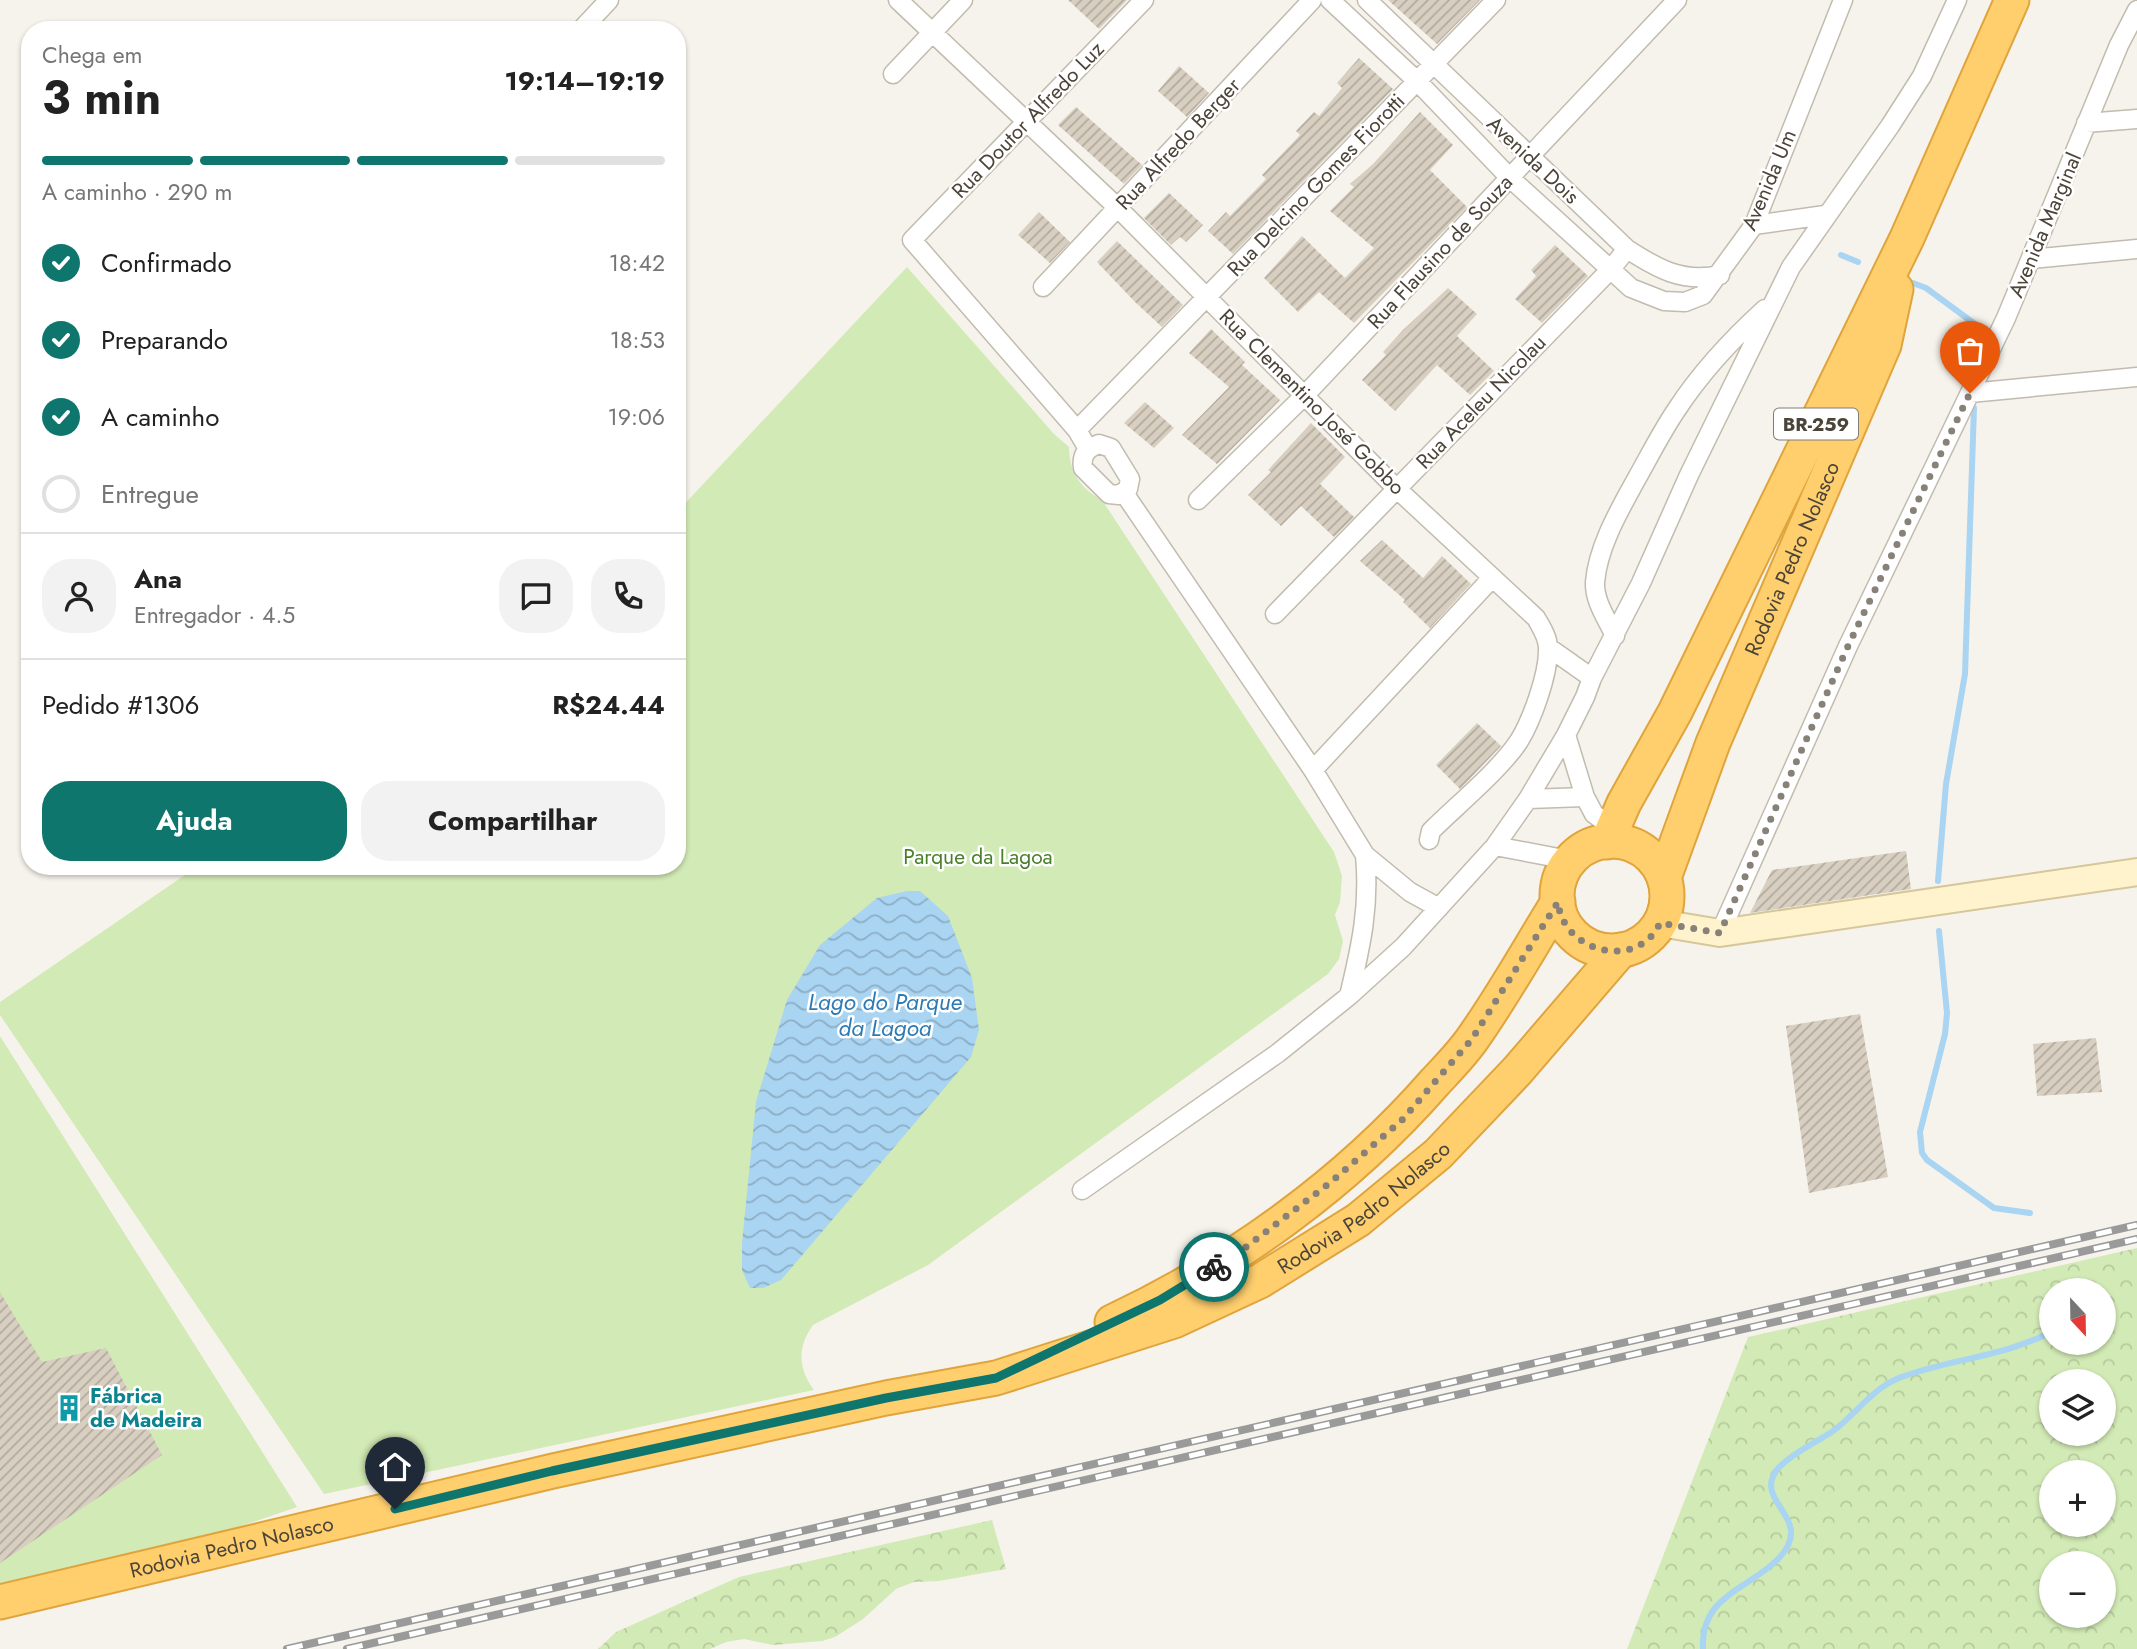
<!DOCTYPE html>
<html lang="pt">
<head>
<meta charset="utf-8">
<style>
  :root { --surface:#fff; --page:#f2f2f2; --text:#222; --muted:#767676; --line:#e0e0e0; --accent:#0f766e }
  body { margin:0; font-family:Jost,sans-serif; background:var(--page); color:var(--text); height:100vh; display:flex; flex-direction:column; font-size:26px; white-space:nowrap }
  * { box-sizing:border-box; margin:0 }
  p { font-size:23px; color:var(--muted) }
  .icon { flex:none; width:38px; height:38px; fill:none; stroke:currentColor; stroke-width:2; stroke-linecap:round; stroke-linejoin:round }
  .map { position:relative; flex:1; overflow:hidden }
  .drawer { position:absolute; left:21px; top:21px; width:665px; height:854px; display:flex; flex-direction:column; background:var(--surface); border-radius:28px; box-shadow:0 2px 5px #0004 }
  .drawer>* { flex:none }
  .needle { width:46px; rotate:158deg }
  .controls { position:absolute; left:2039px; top:1278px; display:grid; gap:14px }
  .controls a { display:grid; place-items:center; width:77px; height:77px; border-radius:50%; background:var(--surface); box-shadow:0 2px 5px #0004; font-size:35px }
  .pin { position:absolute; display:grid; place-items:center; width:60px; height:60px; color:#fff; margin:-72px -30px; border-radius:50% 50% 50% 0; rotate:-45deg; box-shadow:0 0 7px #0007 }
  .pin .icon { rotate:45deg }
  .courier { position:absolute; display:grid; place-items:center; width:70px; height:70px; margin:-35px; border:5px solid #0f766e; border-radius:50%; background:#fff; color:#222; box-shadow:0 2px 9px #0007 }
  .summary em { font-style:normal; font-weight:700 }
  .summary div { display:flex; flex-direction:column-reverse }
  .summary { display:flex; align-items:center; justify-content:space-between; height:119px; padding:0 21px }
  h1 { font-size:46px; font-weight:700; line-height:52px }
  .bar { display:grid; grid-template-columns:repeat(4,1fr); gap:10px 7px; align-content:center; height:84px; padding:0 21px }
  .bar i { height:9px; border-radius:5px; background:var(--line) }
  .bar .selected { background:var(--accent) }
  .bar p { grid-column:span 4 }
  .line { display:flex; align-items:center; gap:18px; padding:0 21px; border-top:2px solid var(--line) }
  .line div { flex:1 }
  .round { display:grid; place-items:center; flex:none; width:74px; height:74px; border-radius:28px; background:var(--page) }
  ol { padding:0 21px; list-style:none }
  li { display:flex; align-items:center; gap:21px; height:77px }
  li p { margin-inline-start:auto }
  li .icon { padding:7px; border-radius:50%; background:var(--accent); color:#fff; stroke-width:4 }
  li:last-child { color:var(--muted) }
  li i { width:38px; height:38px; border:4px solid var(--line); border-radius:50% }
  .cta { display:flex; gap:14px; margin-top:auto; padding:14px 21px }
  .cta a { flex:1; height:80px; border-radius:28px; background:var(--accent); color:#fff; font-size:28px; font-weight:700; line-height:80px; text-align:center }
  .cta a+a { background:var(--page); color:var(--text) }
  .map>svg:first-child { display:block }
  .green { fill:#d2eab5 }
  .forest { fill:url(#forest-crowns); fill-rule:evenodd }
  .water { fill:url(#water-waves) }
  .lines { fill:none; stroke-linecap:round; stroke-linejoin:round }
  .stream { stroke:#a9d4f2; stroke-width:6 }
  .building { fill:url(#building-hatch) }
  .street-casing { stroke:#c2bbae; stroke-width:21 }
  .secondary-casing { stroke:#d6c79b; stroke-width:30 }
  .highway-casing { stroke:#e0a43c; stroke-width:37 }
  .street { stroke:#fff; stroke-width:18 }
  .secondary { stroke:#fff3cd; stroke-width:26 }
  .highway { stroke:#ffcf6e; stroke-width:33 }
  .rail-casing { stroke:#9a9a9a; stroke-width:8 }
  .rail { stroke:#fff; stroke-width:5; stroke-dasharray:16; stroke-linecap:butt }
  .done { stroke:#878178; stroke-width:7; stroke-dasharray:0 12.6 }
  .route { stroke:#0f766e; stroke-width:9 }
  .labels { text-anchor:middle; stroke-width:5; stroke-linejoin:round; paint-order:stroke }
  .shield { fill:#fff; stroke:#817c74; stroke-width:2 }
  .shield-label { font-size:19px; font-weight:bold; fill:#4b4439 }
  .street-label { font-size:21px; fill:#4b4439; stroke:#fff }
  .park-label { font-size:21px; fill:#4a7f2a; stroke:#fff }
  .culture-label { font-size:21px; font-weight:bold; fill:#0d838f; stroke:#fff; text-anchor:start }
  .water-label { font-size:23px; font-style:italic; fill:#2e7ab2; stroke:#fff }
</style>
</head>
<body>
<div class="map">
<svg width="2137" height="1649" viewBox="0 0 2137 1649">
  <defs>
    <pattern id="forest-crowns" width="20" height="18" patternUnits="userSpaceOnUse" patternTransform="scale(1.75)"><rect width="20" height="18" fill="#d2eab5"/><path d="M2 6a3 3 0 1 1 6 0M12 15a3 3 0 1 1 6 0" fill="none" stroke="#b6ca9c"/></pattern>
    <pattern id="water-waves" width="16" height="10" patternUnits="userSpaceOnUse" patternTransform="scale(1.75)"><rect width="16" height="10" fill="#a9d4f2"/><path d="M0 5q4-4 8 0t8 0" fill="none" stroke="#8caec5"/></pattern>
    <pattern id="building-hatch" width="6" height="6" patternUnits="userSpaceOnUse" patternTransform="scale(1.75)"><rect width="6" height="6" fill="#d8cfc1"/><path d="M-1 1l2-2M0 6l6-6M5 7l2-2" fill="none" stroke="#b1aa9e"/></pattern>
  </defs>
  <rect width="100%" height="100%" fill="#f6f3ec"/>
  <!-- green -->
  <path class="green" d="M907 267 1054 434 1069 447C1069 472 1081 489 1102 500L1334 852 1342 876 1340 902 1335 915 1343 941 1339 959 1328 974 928 1265 813 1325C797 1347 798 1369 814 1390L324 1494 0 1015V1002L198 866H677V512Z
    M0 1036 297 1507 200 1540 0 1585Z"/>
  <!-- forest -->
  <path class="forest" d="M2137 1248V1649H1627L1748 1337ZM2051 1290H2104V1342H2051ZM2051 1381H2104V1433H2051ZM2051 1472H2104V1524H2051ZM2051 1563H2104V1615H2051Z
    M992 1520 1006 1569 939 1581 914 1582 896 1589 863 1619 835 1637 822 1641 773 1645 744 1639 726 1642 710 1649H598L616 1632 739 1577Z"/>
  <!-- water -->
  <path class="water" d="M907 891H920L948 916 972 978 979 1030 971 1057 781 1280 763 1288H750L742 1270V1243L756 1102 787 1000 820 945 877 898Z"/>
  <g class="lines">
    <!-- stream -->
    <path class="stream" d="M1841 255 1858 262
      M1913 283 1926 288 1979 327 1983 335 1980 356
      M1938 881 1946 784 1965 674 1974 408
      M1939 931 1947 1013 1945 1034 1920 1132 1922 1153 1927 1160 1994 1208 2030 1213
      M1703 1649C1700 1594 1751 1589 1780 1557 1815 1518 1754 1503 1776 1471 1787 1456 1817 1442 1833 1431 1855 1415 1873 1388 1899 1378 1948 1359 2003 1357 2051 1332"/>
  </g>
  <!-- building -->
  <path class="building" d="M1068 0H1127L1099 29Z
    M1388 0H1480L1437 44Z
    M1359 58 1393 89 1233 254 1208 231 1226 212 1230 216 1266 179 1262 175 1300 135 1296 131 1314 112 1319 116 1342 88 1337 83Z
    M1179 66 1209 93 1187 117 1158 91Z
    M1076 107 1142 165 1124 184 1058 125Z
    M1420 112 1453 145 1430 170 1467 207 1354 323 1319 292 1298 312 1264 278 1302 236 1345 278 1374 248 1330 211 1354 187 1350 184 1373 164Z
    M1169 193 1203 225 1186 242 1180 237 1171 245 1144 218Z
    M1039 212 1070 242 1050 263 1018 235Z
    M1117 241 1183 305 1162 327 1135 302 1097 262Z
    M1555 245 1588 276 1542 323 1515 299 1536 276 1531 270Z
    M1448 288 1477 314 1457 336 1494 371 1470 395 1437 365 1395 411 1362 380 1386 355 1383 352 1403 330Z
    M1211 329 1245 362 1242 365 1280 400 1217 464 1182 435 1229 387 1189 353Z
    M1145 402 1174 428 1154 448 1124 423Z
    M1311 423 1345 457 1320 484 1354 517 1334 537 1301 506 1281 526 1248 495 1271 472 1268 470Z
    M1382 540 1423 578 1442 556 1471 584 1430 628 1403 602 1405 600 1360 561Z
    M1477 723 1501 746 1460 789 1436 765Z
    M1906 851 1911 889 1750 913 1772 870Z
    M1860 1014 1888 1177 1809 1193 1786 1026Z
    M2096 1038 2102 1092 2037 1096 2033 1044Z
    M0 1292 42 1362 106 1348 162 1455 0 1563Z"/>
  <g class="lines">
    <defs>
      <path id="street" d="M898 0 1118 208 1396 488 1536 618C1541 627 1548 637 1548 648 1549 673 1532 720 1519 741 1500 770 1456 806 1431 831L1429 840
        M1330 0 1417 81 1510 178 1631 288 1664 301 1685 302 1703 295 1754 225 1843 0
        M1367 0 1627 249C1658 269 1682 283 1720 275
        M581 30 609 0
        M893 74 963 0
        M2086 123 2137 119
        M1754 225 1825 215
        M2031 259 2137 249
        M1043 287 1312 0
        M1970 393 2137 377
        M1077 430 1496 0
        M1099 444 1111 448 1130 479 1128 489 1119 495 1109 494 1083 468C1081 455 1087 448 1099 444Z
        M1088 449 1077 430 912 240 1144 0
        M1124 493 1313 770 1365 855 1410 892 1439 908
        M1198 500 1305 395 1677 0
        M1275 614 1610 270 1627 249
        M1615 636C1607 619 1594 601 1595 582 1598 546 1620 509 1637 478 1650 455 1662 431 1677 409 1702 371 1732 339 1765 309
        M1548 647 1592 678
        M1566 735 1585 797 1594 814 1613 828
        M1313 770 1492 578
        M1528 799 1585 797
        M1495 846 1569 860
        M1720 933 1848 646 2006 318 2119 45 2137 10
        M1349 996C1361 946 1370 906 1365 855
        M1082 1190 1278 1053 1349 996 1403 947 1495 846 1528 799 1566 735 1585 697 1592 678 1641 583 1689 475 1791 267 1890 126 1922 76 1957 0"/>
      <path id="secondary" d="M1660 923 1720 933 2137 872"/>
      <g id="highway">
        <circle cx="1612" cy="896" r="55"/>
        <path d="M1607 842 1624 803 1675 712 1907 238 2012 0"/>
        <path id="s1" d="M1665 875 1713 743 1884 345 1896 289"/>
        <path d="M1112 1322C1233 1265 1347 1183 1435 1082 1448 1068 1462 1054 1473 1038 1504 994 1530 947 1558 902"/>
        <path id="s2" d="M0 1602 553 1471 886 1398 996 1378 1174 1321 1260 1281 1358 1220 1438 1154 1517 1071 1621 950"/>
      </g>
    </defs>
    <!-- street casing -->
    <use href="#street" class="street-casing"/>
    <!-- secondary casing -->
    <use href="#secondary" class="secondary-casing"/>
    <!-- highway casing -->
    <use href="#highway" class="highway-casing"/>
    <!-- street -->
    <use href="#street" class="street"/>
    <!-- secondary -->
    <use href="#secondary" class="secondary"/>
    <!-- highway -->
    <use href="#highway" class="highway"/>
    <defs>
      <path id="rail" d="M287 1649 2137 1225
        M347 1649 2137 1239"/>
    </defs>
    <!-- rail casing -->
    <use href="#rail" class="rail-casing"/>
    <!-- rail -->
    <use href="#rail" class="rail"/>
  </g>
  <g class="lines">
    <!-- done -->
    <path class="done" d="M1214 1267 1242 1250 1331 1182 1402 1120 1472 1039 1558 902C1563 953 1638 971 1660 923L1720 933 1848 646 1970 393"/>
    <!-- route -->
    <path class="route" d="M395 1509 552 1471 886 1398 996 1378 1160 1300 1214 1267"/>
  </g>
  <!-- icons -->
  <defs>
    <symbol id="building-bare" viewBox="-9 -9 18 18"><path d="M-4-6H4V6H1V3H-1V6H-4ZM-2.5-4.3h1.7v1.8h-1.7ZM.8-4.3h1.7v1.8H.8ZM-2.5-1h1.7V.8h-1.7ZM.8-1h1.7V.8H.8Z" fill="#0f9aa8" stroke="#fff" stroke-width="2.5" paint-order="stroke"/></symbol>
  </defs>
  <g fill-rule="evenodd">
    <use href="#building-bare" x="50" y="1389" width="38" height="38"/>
  </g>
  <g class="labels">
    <!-- shield labels -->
    <rect class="shield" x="1774" y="408.5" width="84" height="31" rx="5"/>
    <g class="shield-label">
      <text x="1816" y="431">BR-259</text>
    </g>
    <!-- street labels -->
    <g class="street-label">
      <text transform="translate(1028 120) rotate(-46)" y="7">Rua Doutor Alfredo Luz</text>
      <text transform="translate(1178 144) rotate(-47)" y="7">Rua Alfredo Berger</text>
      <text transform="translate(1533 160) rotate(43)" y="7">Avenida Dois</text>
      <text transform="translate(1769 180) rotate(-67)" y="7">Avenida Um</text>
      <text transform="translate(1316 185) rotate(-46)" y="7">Rua Delcino Gomes Fiorotti</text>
      <text transform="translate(2045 225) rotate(-67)" y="7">Avenida Marginal</text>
      <text transform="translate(1440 252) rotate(-47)" y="7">Rua Flausino de Souza</text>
      <text transform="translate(1312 402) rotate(45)" y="7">Rua Clementino José Gobbo</text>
      <text transform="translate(1481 402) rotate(-46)" y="7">Rua Aceleu Nicolau</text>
      <text dy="7" stroke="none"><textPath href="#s1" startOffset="341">Rodovia Pedro Nolasco</textPath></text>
      <text dy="7" stroke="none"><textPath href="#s2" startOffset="1430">Rodovia Pedro Nolasco</textPath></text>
      <text dy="7" stroke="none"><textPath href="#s2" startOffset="238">Rodovia Pedro Nolasco</textPath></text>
    </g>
    <!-- park labels -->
    <g class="park-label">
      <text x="978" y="864">Parque da Lagoa</text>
    </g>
    <!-- culture labels -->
    <g class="culture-label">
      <text x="90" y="1403">Fábrica<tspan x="90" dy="24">de Madeira</tspan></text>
    </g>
    <!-- water labels -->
    <g class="water-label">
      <text x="885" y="1010">Lago do Parque<tspan x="885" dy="26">da Lagoa</tspan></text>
    </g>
  </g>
</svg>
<div class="controls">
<a><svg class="needle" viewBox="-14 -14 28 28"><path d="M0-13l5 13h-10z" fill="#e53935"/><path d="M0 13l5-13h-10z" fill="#767676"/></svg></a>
<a><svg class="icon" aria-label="layers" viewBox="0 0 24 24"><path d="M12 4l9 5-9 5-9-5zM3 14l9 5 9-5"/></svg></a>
<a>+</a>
<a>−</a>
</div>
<div class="pin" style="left:1970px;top:393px;background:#ea580c"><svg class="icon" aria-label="bag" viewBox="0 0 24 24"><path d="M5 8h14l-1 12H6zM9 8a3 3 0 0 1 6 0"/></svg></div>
<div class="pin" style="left:395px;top:1509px;background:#1f2937"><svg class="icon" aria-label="home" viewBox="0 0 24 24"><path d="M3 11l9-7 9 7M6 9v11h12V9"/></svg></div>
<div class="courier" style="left:1214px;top:1267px"><svg class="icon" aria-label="bike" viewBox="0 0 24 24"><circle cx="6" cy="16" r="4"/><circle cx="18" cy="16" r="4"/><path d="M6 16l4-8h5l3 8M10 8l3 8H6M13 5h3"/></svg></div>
<section class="drawer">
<div class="summary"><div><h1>3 min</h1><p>Chega em</p></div><em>19:14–19:19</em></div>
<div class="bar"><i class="selected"></i><i class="selected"></i><i class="selected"></i><i></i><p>A caminho · 290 m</p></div>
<ol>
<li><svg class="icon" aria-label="check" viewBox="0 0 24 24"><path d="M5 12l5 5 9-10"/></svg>Confirmado<p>18:42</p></li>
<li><svg class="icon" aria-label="check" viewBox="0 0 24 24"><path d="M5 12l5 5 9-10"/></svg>Preparando<p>18:53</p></li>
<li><svg class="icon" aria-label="check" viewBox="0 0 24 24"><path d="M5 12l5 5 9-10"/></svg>A caminho<p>19:06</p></li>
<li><i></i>Entregue</li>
</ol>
<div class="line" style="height:126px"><a class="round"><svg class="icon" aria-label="person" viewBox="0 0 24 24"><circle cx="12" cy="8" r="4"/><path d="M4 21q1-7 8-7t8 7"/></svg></a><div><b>Ana</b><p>Entregador · 4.5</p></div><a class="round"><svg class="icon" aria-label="chat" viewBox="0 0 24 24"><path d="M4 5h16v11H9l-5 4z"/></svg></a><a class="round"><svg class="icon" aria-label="phone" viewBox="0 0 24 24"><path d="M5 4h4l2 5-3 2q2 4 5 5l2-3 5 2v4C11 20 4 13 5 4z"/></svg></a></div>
<div class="line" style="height:91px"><div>Pedido #1306</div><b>R$24.44</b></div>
<div class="cta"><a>Ajuda</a><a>Compartilhar</a></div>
</section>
</div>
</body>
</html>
